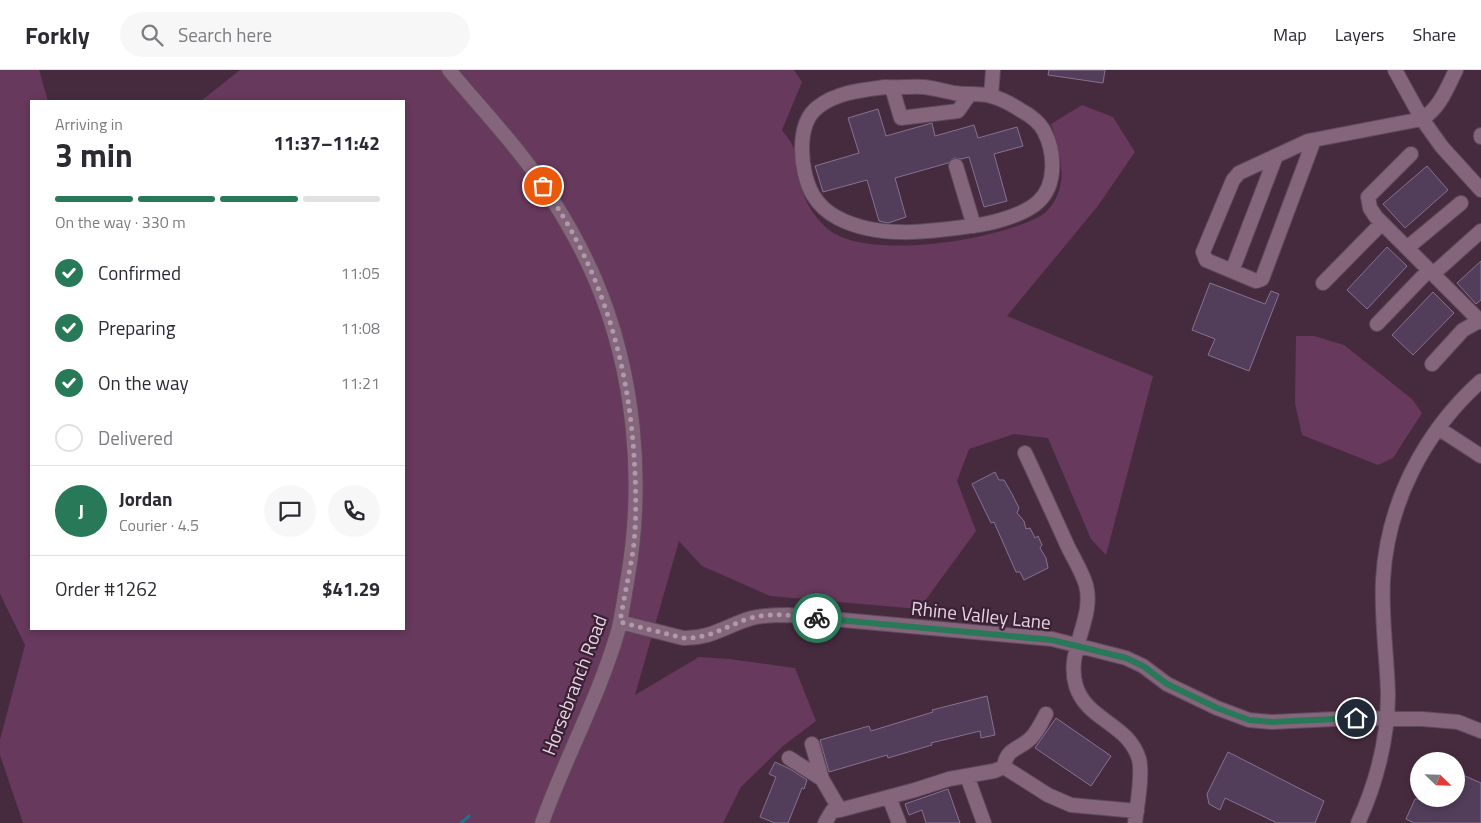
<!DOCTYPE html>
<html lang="en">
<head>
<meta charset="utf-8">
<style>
  :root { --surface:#fff; --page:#f7f7f7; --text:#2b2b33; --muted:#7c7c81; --line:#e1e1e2; --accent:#287958 }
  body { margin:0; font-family:"Titillium Web",sans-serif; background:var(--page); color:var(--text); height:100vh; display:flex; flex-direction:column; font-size:19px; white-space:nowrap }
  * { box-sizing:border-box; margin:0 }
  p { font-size:16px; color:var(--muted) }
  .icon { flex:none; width:28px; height:28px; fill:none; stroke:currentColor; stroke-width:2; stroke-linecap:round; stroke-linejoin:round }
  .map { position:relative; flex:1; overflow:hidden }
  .drawer { position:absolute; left:30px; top:30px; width:375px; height:530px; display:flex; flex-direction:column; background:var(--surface); border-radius:0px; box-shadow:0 2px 8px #0003 }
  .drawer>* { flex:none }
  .needle { width:32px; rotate:113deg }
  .buttons { position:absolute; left:1410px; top:682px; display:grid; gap:10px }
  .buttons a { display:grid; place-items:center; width:55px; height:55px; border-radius:50%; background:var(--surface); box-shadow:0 2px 8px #0003; font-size:25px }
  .pin { position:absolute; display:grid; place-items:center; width:42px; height:42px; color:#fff; margin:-21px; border:2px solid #fff; border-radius:50%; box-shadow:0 1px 5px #0007 }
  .courier { position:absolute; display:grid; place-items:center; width:50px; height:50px; margin:-25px; border:4px solid #287958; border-radius:50%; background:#fff; color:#222; box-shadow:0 1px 6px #0007 }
  .headline em { font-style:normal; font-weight:700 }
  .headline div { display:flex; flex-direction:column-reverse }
  .headline { display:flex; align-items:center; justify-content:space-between; height:85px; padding:0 25px }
  h1 { font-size:32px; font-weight:700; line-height:38px }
  .bar { display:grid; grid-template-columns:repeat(4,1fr); gap:8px 5px; align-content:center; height:60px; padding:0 25px }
  .bar i { height:6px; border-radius:4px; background:var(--line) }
  .bar .active { background:var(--accent) }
  .bar p { grid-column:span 4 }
  .line { display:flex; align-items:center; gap:12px; padding:0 25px; border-top:1px solid var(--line) }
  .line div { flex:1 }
  .round { display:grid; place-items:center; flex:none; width:52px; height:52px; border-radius:26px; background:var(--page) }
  ol { padding:0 25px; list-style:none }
  li { display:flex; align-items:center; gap:15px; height:55px }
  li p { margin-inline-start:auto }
  li .icon { padding:5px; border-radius:50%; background:var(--accent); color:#fff; stroke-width:4 }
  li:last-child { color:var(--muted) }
  li i { width:28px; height:28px; border:2px solid var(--line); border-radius:50% }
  header { display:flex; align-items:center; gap:30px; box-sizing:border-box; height:70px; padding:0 25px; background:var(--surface); border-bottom:1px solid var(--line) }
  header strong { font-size:24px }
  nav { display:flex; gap:28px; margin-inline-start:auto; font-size:18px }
  .search { width:350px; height:45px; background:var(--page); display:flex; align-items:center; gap:12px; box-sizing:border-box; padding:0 18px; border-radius:28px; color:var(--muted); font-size:19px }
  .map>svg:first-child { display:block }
  .green { fill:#67395c }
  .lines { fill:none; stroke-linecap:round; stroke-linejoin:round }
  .stream { stroke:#1e7487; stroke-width:3 }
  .building { fill:#523e5a; stroke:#87718f }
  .minor-casing { stroke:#5f495a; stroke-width:16 }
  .minor { stroke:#84657c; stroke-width:14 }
  .done { stroke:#ae9aa8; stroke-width:5; stroke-dasharray:0 9 }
  .route { stroke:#287958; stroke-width:6 }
  .labels { text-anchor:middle; stroke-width:4.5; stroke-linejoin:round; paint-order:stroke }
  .street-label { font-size:19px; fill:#e6d5e1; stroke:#3b2135 }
</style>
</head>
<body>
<header>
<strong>Forkly</strong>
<div class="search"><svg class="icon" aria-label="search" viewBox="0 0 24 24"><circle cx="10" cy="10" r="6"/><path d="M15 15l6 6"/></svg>Search here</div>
<nav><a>Map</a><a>Layers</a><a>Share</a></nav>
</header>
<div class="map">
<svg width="1481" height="753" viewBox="0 0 1481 753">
  <rect width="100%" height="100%" fill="#462b3f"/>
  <!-- green -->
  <path class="green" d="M0 0H39L48 31H31V559H404V31H201L240 0H794L802 12 782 60C786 66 792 72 794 79 797 87 796 97 798 105 802 127 812 146 829 160 869 191 1000 170 1042 145 1047 142 1054 133 1056 128 1068 105 1058 77 1051 54L1082 35 1113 47 1135 82 1097 137 1007 246 1153 306 1106 485 1091 469 1048 368 1014 364 969 379 957 411 976 461 919 539 770 526 702 496 679 471 635 625 699 587 729 589 795 598 816 651 783 676 741 717 723 753H23L0 685V670L25 575 0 524Z
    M1296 266H1314L1344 275 1412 329 1422 343 1393 388 1378 395 1302 365 1295 333Z"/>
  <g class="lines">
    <!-- stream -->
    <path class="stream" d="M461 753 469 746"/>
  </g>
  <!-- building -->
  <path class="building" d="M1049 0H1105L1103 13 1048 5Z
    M878 39 886 66 932 53 935 66 974 55 978 68 1017 57 1023 76 994 84 1007 131 984 137 969 87 961 89 954 88 948 93 895 108 906 147 888 153 879 151 867 110 823 122 815 96 859 83 848 48Z
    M1427 96 1448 120 1405 158 1383 134Z
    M1387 177 1407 196 1367 239 1347 220Z
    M1481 191V230L1476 234 1457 213Z
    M1210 213 1265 234 1271 221 1279 224 1249 301 1208 285 1215 269 1192 260Z
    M1433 222 1454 243 1413 285 1392 265Z
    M995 402 999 410H1004L1012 424 1019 438 1017 443 1024 451 1026 459 1030 458 1035 468 1038 466 1042 475 1040 478 1046 488 1048 498 1024 510 1020 502H1016L994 452 991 453 972 414Z
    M987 626 995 665 981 668 980 661 931 673 932 675 888 688 887 685 829 702 820 670 869 656 871 661 933 642 932 640Z
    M1056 648 1111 686 1091 716 1035 678Z
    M1228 682 1324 731 1315 753H1277L1225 728 1220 740 1209 734 1207 724Z
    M775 692 790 699 807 710 804 719 802 718 788 753H775L760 747 776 707 769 704Z
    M1456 702 1481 713V753H1414L1406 749 1415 729H1456Z
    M948 719 960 753H926L922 740 909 745 905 734Z"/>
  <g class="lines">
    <defs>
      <path id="minor" d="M449 0C484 42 523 82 552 129 568 154 583 181 595 209 635 303 645 412 627 512 624 529 622 545 618 561 599 627 565 688 542 753
        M1456 0C1447 18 1440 38 1422 49L1442 77 1481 120
        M886 17C899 18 911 16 924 17 934 18 944 21 954 23 966 25 980 23 991 26 1002 29 1013 35 1022 41 1030 45 1040 53 1044 61 1055 82 1057 115 1038 132 1024 145 991 154 971 156 928 162 878 169 838 148 828 143 819 135 813 125 800 103 795 54 818 37 837 22 863 20 886 17Z
        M892 18 901 48 958 41 970 24
        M991 26 993 0
        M1481 65V67
        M1314 70 1262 209 1256 211 1206 190 1203 182 1233 110 1239 103 1308 71 1422 49 1395 0
        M1411 84 1368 127 1370 138 1376 147 1481 252
        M956 96 974 156
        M1407 178 1461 133
        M1232 201 1276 86
        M1433 204 1481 161
        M1323 213 1382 153
        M1377 254 1429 200
        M1432 294 1463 260 1481 250
        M1438 358 1481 386
        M1025 383C1040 415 1054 446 1068 477 1074 489 1082 502 1086 515 1095 549 1065 581 1076 616 1087 651 1128 653 1139 689 1143 704 1137 736 1135 753
        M620 552 683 568C711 569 727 555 752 548 764 545 775 545 788 545L1052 569 1126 588 1143 596 1167 614 1217 638 1249 650 1272 652 1356 648 1422 649 1458 652 1481 661
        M812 674 822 709
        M789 688 822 709 840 740
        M1004 697 1048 725 1071 735 1137 741
        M1004 697C1006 678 1019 680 1031 668 1037 662 1042 652 1046 644
        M967 706 984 753
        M889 727 899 753
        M825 753 832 741 840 740 915 720 949 709 994 701 1004 697
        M1358 753C1376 714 1388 668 1388 624 1387 586 1381 548 1383 510 1387 434 1424 362 1481 311"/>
    </defs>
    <!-- minor casing -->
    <use href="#minor" class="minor-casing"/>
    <!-- minor -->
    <use href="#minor" class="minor"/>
  </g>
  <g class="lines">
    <!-- done -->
    <path class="done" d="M543 116C600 195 628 290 634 386 636 417 637 450 633 481 629 505 624 528 620 552L683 568C710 569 726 556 750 548 772 542 795 546 817 548"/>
    <!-- route -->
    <path class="route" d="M817 548 1052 570 1126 588 1143 596 1167 614 1217 638 1249 650 1272 652 1356 648"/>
  </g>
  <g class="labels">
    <!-- street labels -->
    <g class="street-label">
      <text transform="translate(981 545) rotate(6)" y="7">Rhine Valley Lane</text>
      <text transform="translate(574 615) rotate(-69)" y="7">Horsebranch Road</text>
    </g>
  </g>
</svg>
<div class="buttons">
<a><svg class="needle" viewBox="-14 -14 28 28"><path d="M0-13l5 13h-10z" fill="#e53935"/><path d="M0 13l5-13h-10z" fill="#7c7c81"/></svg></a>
</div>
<div class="pin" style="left:543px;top:116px;background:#ea580c"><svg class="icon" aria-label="bag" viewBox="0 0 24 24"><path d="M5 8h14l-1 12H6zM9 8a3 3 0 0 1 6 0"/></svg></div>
<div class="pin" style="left:1356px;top:648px;background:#1f2937"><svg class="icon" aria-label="home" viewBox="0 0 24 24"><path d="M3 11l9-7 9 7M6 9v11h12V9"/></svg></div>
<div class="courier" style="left:817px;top:548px"><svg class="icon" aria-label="bike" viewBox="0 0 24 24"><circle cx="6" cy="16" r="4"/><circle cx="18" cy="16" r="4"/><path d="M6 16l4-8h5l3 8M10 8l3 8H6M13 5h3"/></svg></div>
<section class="drawer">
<div class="headline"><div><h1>3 min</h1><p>Arriving in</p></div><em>11:37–11:42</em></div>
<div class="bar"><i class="active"></i><i class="active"></i><i class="active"></i><i></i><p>On the way · 330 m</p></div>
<ol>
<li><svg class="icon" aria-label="check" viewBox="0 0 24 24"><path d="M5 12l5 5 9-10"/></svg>Confirmed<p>11:05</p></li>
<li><svg class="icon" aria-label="check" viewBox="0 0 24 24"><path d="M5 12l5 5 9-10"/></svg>Preparing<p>11:08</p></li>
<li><svg class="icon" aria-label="check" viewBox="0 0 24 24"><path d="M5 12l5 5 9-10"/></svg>On the way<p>11:21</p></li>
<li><i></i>Delivered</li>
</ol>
<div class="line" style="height:90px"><b class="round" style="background:var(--accent);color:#fff">J</b><div><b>Jordan</b><p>Courier · 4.5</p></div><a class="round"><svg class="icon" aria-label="chat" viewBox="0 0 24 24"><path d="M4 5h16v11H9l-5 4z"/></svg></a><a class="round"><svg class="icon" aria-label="phone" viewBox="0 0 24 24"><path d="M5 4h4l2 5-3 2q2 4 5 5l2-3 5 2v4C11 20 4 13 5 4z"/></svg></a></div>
<div class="line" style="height:65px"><div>Order #1262</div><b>$41.29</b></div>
</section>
</div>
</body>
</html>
